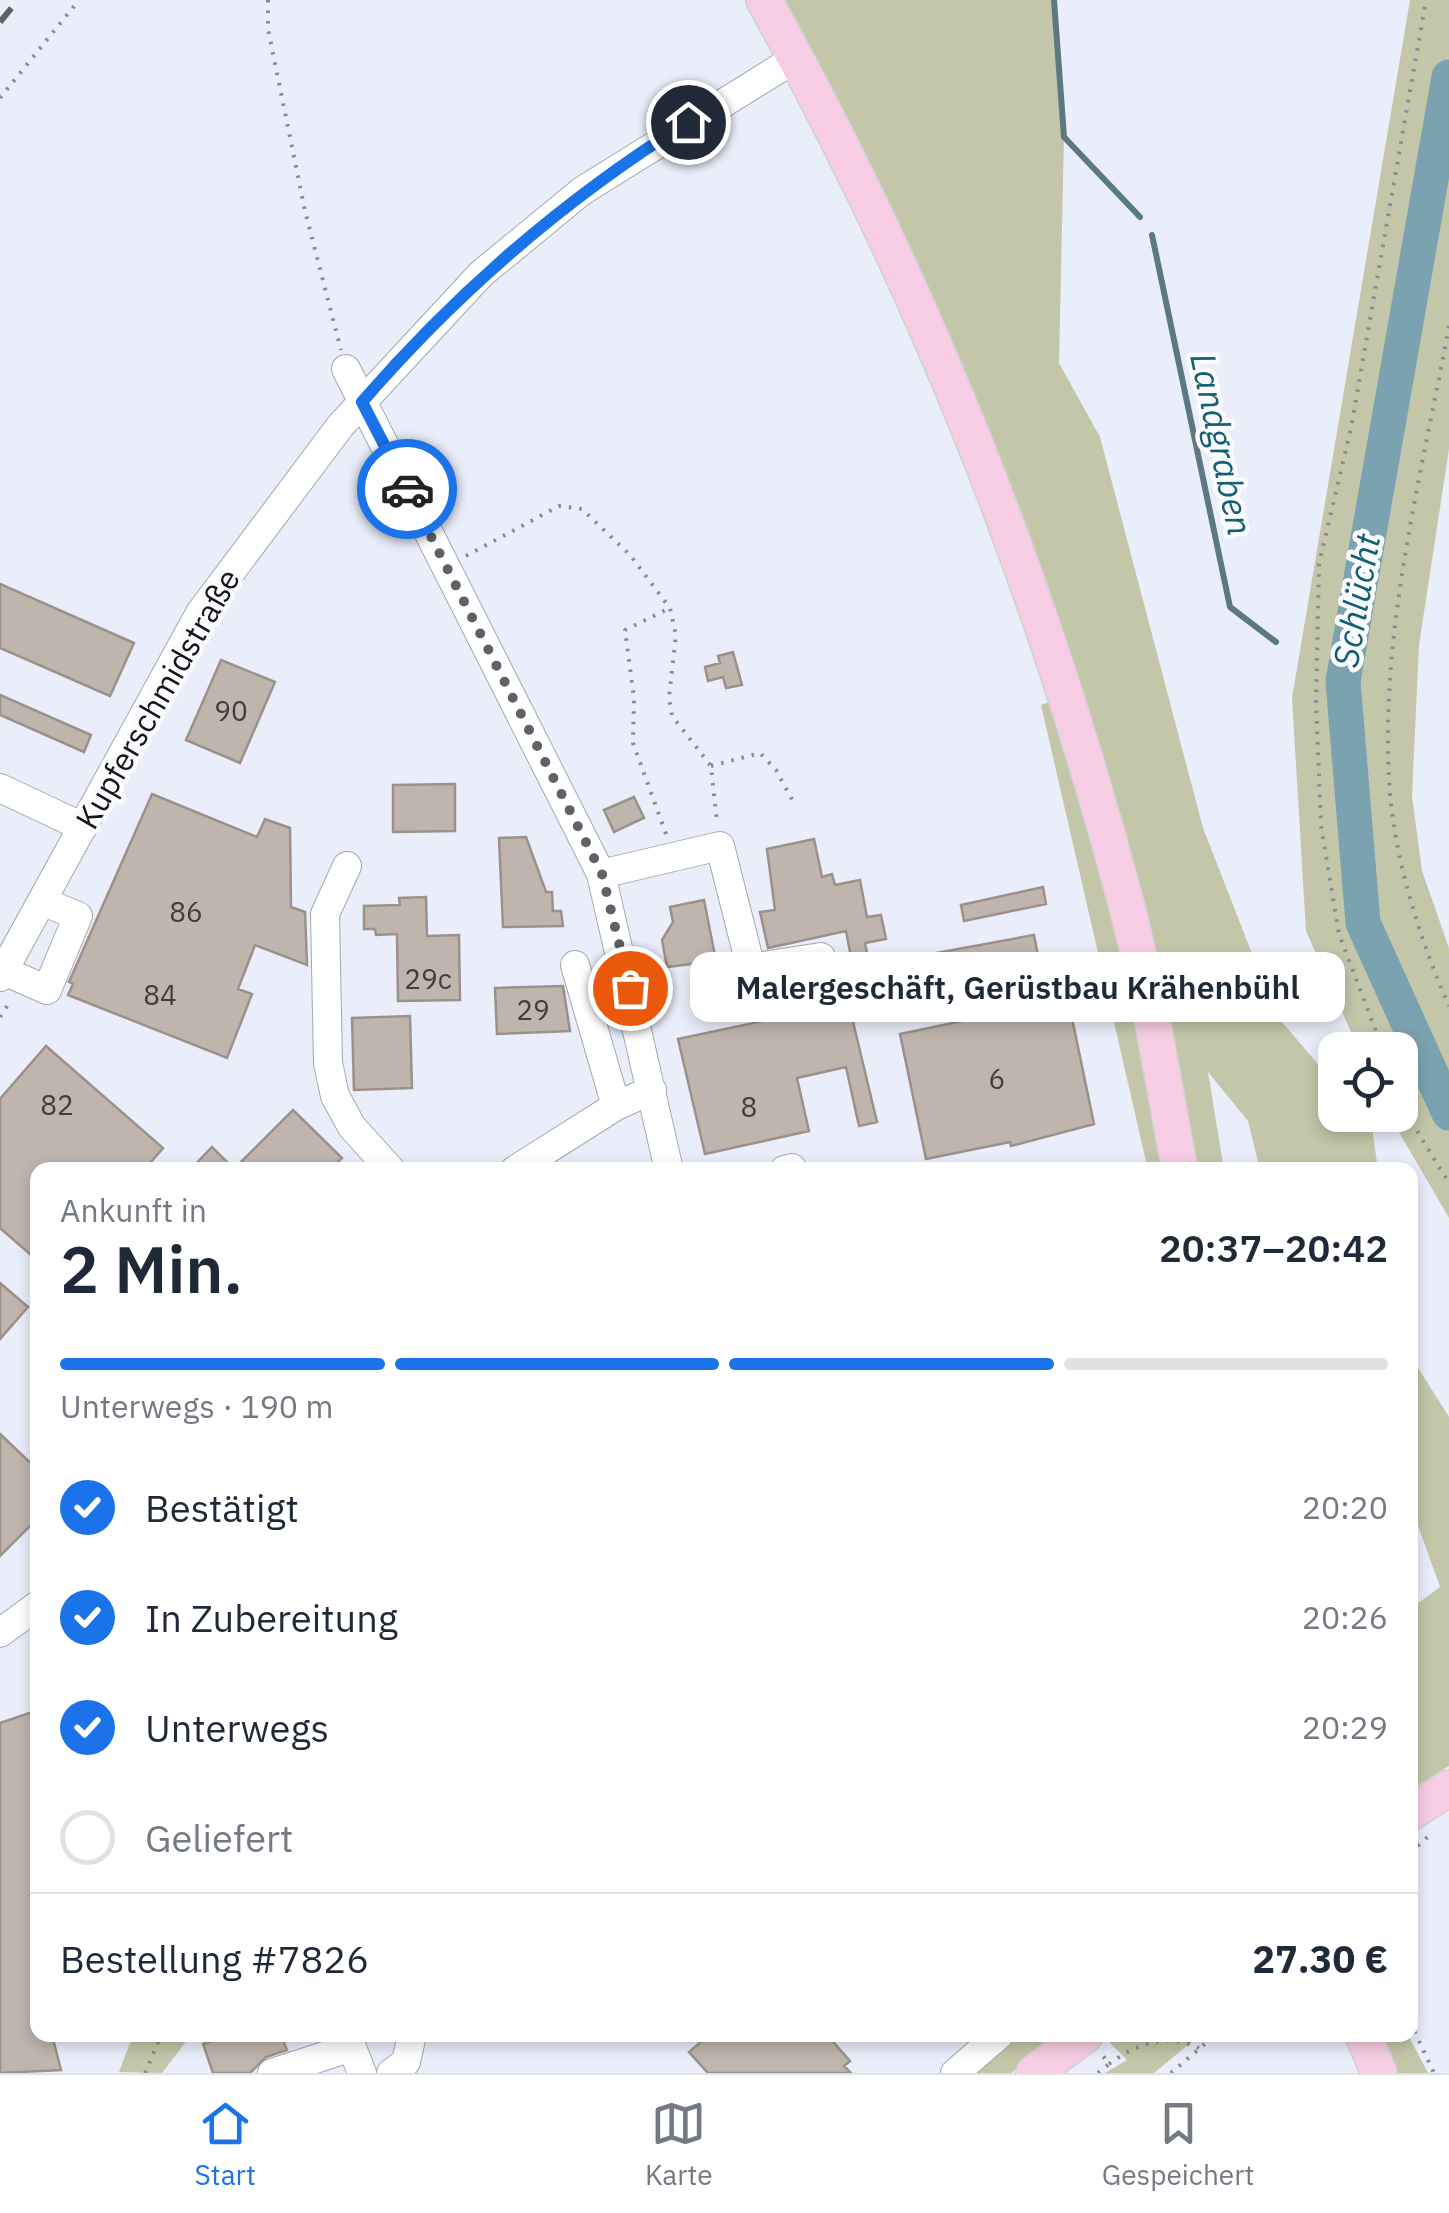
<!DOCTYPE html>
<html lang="de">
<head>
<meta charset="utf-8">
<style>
  :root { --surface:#fff; --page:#f6f6f7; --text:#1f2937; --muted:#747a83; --line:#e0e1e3; --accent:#1a73e8 }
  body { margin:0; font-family:"IBM Plex Sans",sans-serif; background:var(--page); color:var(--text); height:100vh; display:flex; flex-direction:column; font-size:38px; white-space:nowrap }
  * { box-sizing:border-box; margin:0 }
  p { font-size:32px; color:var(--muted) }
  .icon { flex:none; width:55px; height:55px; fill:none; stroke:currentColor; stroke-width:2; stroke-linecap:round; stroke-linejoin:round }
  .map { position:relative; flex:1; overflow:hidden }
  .drawer { position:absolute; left:30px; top:1162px; width:1388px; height:880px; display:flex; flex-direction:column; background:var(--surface); border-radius:20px; box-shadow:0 5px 15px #0003 }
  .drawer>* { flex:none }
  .controls { position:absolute; left:1318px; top:1032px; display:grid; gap:20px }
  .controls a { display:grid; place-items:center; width:100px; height:100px; border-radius:20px; background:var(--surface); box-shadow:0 5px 15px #0003; font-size:50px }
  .pin { position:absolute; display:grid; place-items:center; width:85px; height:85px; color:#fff; margin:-42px; border:5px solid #fff; border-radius:50%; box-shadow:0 2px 10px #0007 }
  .courier { position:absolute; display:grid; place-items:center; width:100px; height:100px; margin:-50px; border:8px solid #1a73e8; border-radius:50%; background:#fff; color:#222; box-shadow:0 2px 12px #0007 }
  .bubble { position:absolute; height:70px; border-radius:20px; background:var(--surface); box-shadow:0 5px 15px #0003; font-size:32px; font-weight:600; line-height:70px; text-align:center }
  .head em { font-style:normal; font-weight:600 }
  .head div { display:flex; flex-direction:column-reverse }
  .head { display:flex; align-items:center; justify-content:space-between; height:170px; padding:0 30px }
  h1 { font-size:65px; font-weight:600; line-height:75px }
  .bar { display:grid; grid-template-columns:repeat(4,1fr); gap:15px 10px; align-content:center; height:120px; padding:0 30px }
  .bar i { height:12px; border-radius:8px; background:var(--line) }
  .bar .current { background:var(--accent) }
  .bar p { grid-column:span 4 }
  .line { display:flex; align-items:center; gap:25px; padding:0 30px; border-top:2px solid var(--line) }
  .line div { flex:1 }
  ol { padding:0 30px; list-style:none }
  li { display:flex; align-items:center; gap:30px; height:110px }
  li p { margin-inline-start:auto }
  li .icon { padding:10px; border-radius:50%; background:var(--accent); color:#fff; stroke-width:4 }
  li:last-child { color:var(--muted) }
  li i { width:55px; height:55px; border:5px solid var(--line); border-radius:50% }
  .menu { display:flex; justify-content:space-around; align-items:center; height:140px; border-top:2px solid var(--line); background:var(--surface); font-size:28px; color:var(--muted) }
  .menu a { display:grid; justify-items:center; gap:5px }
  .menu .current { color:var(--accent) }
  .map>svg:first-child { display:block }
  .green { fill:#c3c6a9 }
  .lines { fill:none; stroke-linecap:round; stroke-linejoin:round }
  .stream { stroke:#5c7883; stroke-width:6 }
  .river { stroke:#7ba2b0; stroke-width:35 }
  .building { fill:#c0b5ad; stroke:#9c918a; stroke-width:2.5 }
  .minor-casing { stroke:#a3a7b1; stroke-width:30 }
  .major-casing { stroke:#d0d0d1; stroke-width:38 }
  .path { stroke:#878a92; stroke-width:4; stroke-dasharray:2.5 8; stroke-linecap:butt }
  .minor { stroke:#fff; stroke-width:28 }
  .major { stroke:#f7cde3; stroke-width:35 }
  .rail { stroke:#606269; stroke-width:6; stroke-dasharray:18 18; stroke-linecap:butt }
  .done { stroke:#5f6168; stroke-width:10; stroke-dasharray:0 18 }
  .route { stroke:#1a73e8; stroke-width:12 }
  .labels { text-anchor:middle; stroke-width:9; stroke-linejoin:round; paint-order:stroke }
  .number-label { font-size:28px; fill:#3f3d3e }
  .street-label { font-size:32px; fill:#141519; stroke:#fbfbfe }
  .water-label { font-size:35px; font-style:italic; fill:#136074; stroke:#fbfbfe }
</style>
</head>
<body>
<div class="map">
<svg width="1449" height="2073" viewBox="0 0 1449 2073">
  <rect width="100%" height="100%" fill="#eaeefa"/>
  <!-- green -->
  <path class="green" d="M777 0H1054L1064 137 1059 363 1100 437 1203 828 1276 1015 1335 1084V1115H1362L1372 1127 1378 1170H1260L1248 1121 1208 1072 1224 1170H1191L1078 690Z
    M1410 0H1449V449L1419 645 1412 796 1422 871 1449 948V1218L1389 1115H1400V1050H1359L1306 931 1292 698Z
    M1059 698 1118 910 1169 1170H1148L1041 705Z
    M1410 1355 1449 1417V1766L1410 1790V1609L1440 1587 1410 1503Z
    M133 2035H191L162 2073 119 2072Z
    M1010 2035H1062L1011 2073H964Z
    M1113 2035H1200L1154 2073H1105L1127 2060 1110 2043Z
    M1382 2035H1408L1428 2073H1398Z"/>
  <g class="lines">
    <!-- stream -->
    <path class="stream" d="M1054 0 1064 137 1140 217
      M1152 235 1230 607 1276 642"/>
    <!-- river -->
    <path class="river" d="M1449 77 1343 681 1363 923 1449 1113"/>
  </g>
  <!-- building -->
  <path class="building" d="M0 584 134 643 110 696 0 648Z
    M733 652 742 685 726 688 723 677 708 681 705 667 720 663 718 656Z
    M221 660 275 682 240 763 186 740Z
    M0 695 91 735 84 752 0 715Z
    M455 784V831L393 832V785Z
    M152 794 257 837 265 819 290 828 291 907 305 912 307 965 255 945 238 989 252 994 227 1058 68 995 73 984 69 982Z
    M634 797 644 818 614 832 604 810Z
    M526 837 546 892H552L553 911H561L563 926 503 927 499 838Z
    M814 839 822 877 832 874 835 885 860 880 867 917 881 915 886 939 865 943 871 974 855 978 846 931 768 948 760 912 775 910 767 849Z
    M1043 887 1046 904 964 921 961 905Z
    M426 897 427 936 459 935 460 1000 398 1001 397 934 376 935 375 929H364V906L400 905 399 898Z
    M704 900 716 961 667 967 662 940 673 922 670 907Z
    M1034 935 1041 971 939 992 936 977 918 975 913 968 916 960 931 954Z
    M843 980 877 1122 859 1126 846 1067 797 1078 809 1131 705 1154 678 1039 833 1006 828 983Z
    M563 986 570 1031 497 1034 495 988Z
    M1068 999 1094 1124 1011 1146 1010 1142 926 1159 900 1034Z
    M410 1016 412 1088 354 1090 352 1018Z
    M46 1046 163 1148 144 1170H38V1261L0 1228V1099Z
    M293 1110 342 1158 330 1170H190L212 1147 234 1169Z
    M0 1283 28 1307 0 1339Z
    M0 1434 38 1470V1518L0 1556Z
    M38 1710V2035H52L61 2070 0 2073V1723Z
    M227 2035H281L287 2050 266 2057 250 2073H213L203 2044Z
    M709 2035H827L850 2061 844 2066 851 2073H708L689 2052Z"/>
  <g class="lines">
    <defs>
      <path id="minor" d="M346 369 601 874 669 1170
        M0 788 83 827
        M347 866 325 914 328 1063 335 1096 352 1127 391 1170
        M601 874 720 846 751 968 821 957
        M575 965 616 1106
        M4 971 47 990 78 916 44 902
        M0 977 200 613 341 425 481 274 582 191 796 58
        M515 1170 616 1106 652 1090
        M784 1170 792 1168
        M0 1633 38 1605
        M347 2035 362 2073
        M272 2073 352 2047
        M391 2073 406 2062 412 2035
        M955 2073 999 2035"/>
      <path id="major" d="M764 0C925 290 1041 582 1126 903 1149 991 1163 1081 1180 1170
        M1410 1813 1449 1788
        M1363 2035 1379 2073
        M1034 2073 1085 2035"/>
    </defs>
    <!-- minor casing -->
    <use href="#minor" class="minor-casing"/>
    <!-- major casing -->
    <use href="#major" class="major-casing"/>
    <!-- path -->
    <path class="path" d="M268 0V29L305 211 341 350
      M0 98 79 0
      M1449 326C1421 479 1378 637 1390 794 1396 864 1421 943 1449 1006
      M466 556 559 506 582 509 630 555 670 608 676 635 669 697 672 716 711 766 717 822
      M711 766 760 753 776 770 795 805
      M666 834 633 743 634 698 625 630 670 608
      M0 1017 11 1000
      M1383 1050 1339 934 1321 826 1316 702 1319 564 1351 428 1426 0
      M1400 1093 1411 1121 1449 1183
      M485 1170 494 1163
      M1410 1853 1432 1833
      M1410 2022 1434 2073
      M1109 2064C1137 2043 1168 2033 1199 2048
      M145 2073 161 2035
      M1098 2073 1109 2064 1103 2056
      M1171 2073 1215 2035"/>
    <!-- minor -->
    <use href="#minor" class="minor"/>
    <!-- major -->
    <use href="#major" class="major"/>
    <!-- rail -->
    <path class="rail" d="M0 22 18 0"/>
  </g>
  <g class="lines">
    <!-- done -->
    <path class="done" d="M407 489 602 874 630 988"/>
    <!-- route -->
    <path class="route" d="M407 489 362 402C458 291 563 200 688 122"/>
  </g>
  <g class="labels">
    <!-- number labels -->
    <g class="number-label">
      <text x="231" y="721">90</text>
      <text x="186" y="922">86</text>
      <text x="428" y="989">29c</text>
      <text x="160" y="1005">84</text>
      <text x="533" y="1020">29</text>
      <text x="997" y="1089">6</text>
      <text x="57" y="1115">82</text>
      <text x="749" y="1117">8</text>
    </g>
    <!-- street labels -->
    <g class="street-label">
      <text transform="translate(158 699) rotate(-60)" y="11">Kupferschmidstraße</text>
    </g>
    <!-- water labels -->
    <g class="water-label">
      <text transform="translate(1221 444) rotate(78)" y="12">Landgraben</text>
      <text transform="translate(1357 601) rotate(-80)" y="12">Schlücht</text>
    </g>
  </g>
</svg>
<div class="controls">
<a><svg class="icon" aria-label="locate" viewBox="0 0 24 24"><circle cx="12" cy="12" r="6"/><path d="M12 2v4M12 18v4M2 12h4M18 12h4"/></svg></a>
</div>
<div class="pin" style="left:630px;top:988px;background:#ea580c"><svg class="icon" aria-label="bag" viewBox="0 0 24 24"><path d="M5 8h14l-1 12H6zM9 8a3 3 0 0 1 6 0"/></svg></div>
<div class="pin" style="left:688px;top:122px;background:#1f2937"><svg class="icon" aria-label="home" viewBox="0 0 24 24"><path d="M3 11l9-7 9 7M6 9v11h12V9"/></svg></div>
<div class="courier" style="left:407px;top:489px"><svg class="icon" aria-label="car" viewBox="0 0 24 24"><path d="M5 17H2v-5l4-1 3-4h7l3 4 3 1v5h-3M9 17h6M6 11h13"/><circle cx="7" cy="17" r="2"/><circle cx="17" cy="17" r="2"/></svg></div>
<div class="bubble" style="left:690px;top:952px;width:655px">Malergeschäft, Gerüstbau Krähenbühl</div>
<section class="drawer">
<div class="head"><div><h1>2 Min.</h1><p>Ankunft in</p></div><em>20:37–20:42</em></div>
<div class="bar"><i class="current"></i><i class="current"></i><i class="current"></i><i></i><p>Unterwegs · 190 m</p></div>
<ol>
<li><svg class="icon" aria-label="check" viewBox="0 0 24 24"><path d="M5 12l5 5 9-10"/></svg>Bestätigt<p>20:20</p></li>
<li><svg class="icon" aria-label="check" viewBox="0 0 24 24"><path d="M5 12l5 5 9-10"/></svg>In Zubereitung<p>20:26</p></li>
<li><svg class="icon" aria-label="check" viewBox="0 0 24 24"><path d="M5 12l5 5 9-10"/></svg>Unterwegs<p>20:29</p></li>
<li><i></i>Geliefert</li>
</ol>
<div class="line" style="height:130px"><div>Bestellung #7826</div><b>27.30 €</b></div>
</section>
</div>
<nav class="menu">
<a class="current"><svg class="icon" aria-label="home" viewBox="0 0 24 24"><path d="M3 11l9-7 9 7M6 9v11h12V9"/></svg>Start</a>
<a><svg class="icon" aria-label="map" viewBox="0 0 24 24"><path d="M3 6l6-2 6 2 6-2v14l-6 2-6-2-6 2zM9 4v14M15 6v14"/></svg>Karte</a>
<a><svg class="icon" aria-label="saved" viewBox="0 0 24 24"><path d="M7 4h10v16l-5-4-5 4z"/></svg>Gespeichert</a>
</nav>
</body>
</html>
